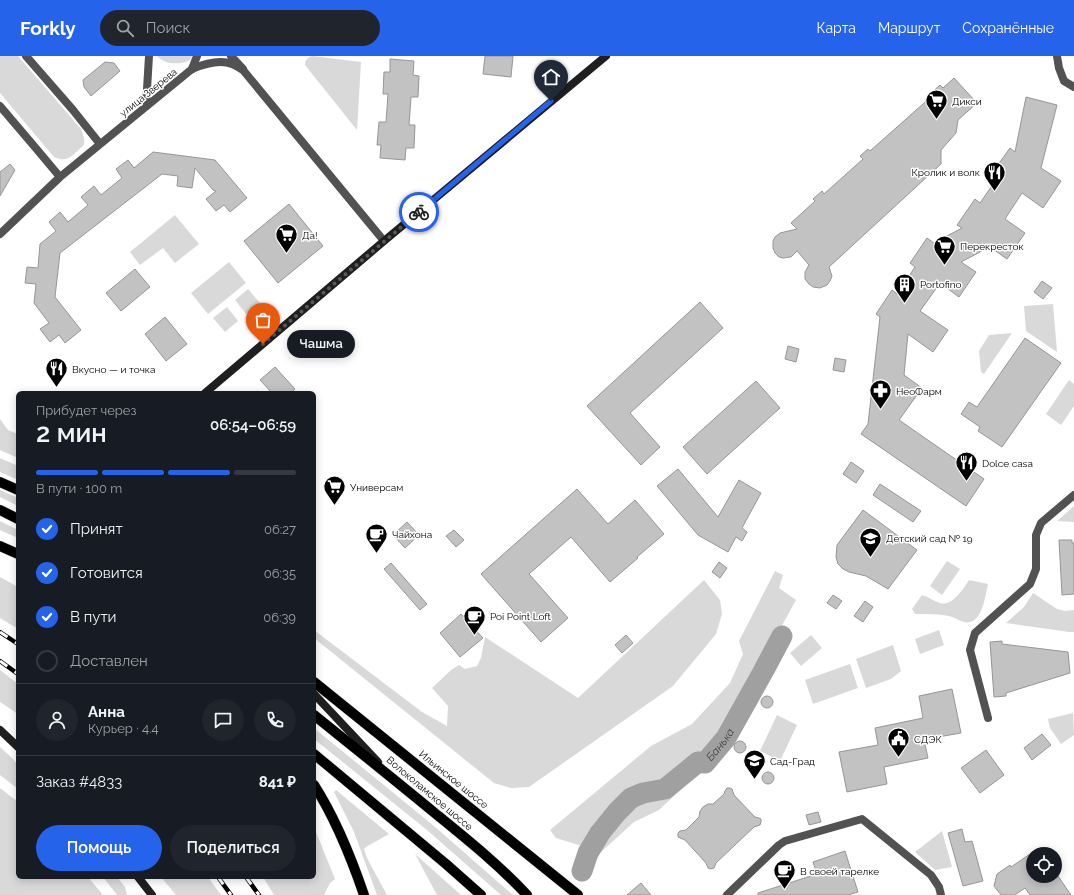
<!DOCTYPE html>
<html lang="ru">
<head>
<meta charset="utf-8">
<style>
  :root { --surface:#171b24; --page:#20242c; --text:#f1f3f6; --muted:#9ea1a6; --line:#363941; --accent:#2563eb }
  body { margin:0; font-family:Raleway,sans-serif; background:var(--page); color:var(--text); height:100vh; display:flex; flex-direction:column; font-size:15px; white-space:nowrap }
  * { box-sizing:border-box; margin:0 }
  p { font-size:13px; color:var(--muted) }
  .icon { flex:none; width:22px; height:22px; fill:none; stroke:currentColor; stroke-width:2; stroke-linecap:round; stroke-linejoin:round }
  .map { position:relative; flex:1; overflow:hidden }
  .details { position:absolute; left:16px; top:335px; width:300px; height:488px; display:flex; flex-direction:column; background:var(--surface); border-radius:6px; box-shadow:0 2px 10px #0003 }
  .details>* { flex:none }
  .tools { position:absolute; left:1026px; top:791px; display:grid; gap:8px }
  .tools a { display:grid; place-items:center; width:36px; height:36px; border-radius:50%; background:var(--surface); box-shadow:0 2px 10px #0003; font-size:20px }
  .pin { position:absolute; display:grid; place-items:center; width:34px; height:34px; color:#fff; margin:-41px -17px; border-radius:50% 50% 50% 0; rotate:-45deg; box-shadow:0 0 4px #0007 }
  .pin .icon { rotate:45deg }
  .courier { position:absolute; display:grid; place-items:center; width:40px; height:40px; margin:-20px; border:3px solid #2563eb; border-radius:50%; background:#fff; color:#222; box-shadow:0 1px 5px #0007 }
  .bubble { position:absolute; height:28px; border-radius:14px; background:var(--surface); box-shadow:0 2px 10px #0003; font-size:13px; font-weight:600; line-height:28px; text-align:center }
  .overview em { font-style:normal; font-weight:600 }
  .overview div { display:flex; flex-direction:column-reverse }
  .overview { display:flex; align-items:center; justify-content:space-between; height:68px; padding:0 20px }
  h1 { font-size:26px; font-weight:600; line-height:30px }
  .bar { display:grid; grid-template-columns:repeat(4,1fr); gap:6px 4px; align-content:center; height:48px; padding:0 20px }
  .bar i { height:5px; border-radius:3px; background:var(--line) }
  .bar .current { background:var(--accent) }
  .bar p { grid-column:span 4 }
  .line { display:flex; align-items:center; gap:10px; padding:0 20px; border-top:1px solid var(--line) }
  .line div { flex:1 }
  .round { display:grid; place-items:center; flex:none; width:42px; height:42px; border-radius:21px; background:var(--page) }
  ol { padding:0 20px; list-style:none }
  li { display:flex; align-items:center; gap:12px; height:44px }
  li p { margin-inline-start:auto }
  li .icon { padding:4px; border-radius:50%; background:var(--accent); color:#fff; stroke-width:4 }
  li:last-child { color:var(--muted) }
  li i { width:22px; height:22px; border:2px solid var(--line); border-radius:50% }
  .cta { display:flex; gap:8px; margin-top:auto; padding:8px 20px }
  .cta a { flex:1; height:46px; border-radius:24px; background:var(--accent); color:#fff; font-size:16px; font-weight:600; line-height:46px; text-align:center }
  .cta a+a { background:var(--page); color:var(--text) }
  header { display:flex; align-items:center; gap:24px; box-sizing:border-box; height:56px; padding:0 20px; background:var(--accent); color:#fff }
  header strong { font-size:19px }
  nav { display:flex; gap:22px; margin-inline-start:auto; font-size:14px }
  .search { width:280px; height:36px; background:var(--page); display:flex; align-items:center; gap:10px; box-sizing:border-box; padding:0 14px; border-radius:22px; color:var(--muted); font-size:15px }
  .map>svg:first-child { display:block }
  .green { fill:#d9d9d9 }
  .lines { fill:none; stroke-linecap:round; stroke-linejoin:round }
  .river { stroke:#a0a0a0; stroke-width:21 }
  .building { fill:#c2c2c2; stroke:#969696 }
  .primary-casing { stroke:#dbdbdb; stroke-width:11 }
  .minor { stroke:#525252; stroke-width:8 }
  .tertiary { stroke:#525252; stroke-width:8 }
  .secondary { stroke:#1f1f1f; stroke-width:8 }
  .primary { stroke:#000; stroke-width:10 }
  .rail-casing { stroke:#000; stroke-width:4.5 }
  .rail { stroke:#fff; stroke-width:3; stroke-dasharray:9; stroke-linecap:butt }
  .done { stroke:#595959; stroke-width:4; stroke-dasharray:0 7.2 }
  .route { stroke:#2563eb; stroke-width:5 }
  .labels { text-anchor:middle; stroke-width:3; stroke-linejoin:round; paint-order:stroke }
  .street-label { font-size:10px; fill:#000; stroke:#fff }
  .poi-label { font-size:10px; fill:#000; stroke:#fff; text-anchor:start }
  .water-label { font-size:11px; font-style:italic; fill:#414141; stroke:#fff }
</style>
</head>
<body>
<header>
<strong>Forkly</strong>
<div class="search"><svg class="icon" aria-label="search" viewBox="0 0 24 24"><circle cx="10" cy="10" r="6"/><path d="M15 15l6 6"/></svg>Поиск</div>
<nav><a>Карта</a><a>Маршрут</a><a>Сохранённые</a></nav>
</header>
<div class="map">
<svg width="1074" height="839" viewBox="0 0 1074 839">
  <rect width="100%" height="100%" fill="#fff"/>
  <!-- green -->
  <path class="green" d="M0 0H18L81 73C83 79 86 85 83 90 73 98 68 108 54 101L0 37Z
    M157 0H192L190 4C180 9 165 9 157 0Z
    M312 0 361 6 357 74 305 9C305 4 307 2 312 0Z
    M175 159 199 188 175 207 163 192 140 209 130 196Z
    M229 206 246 227 208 258 191 237Z
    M248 233 260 247 246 258 235 244Z
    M1053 248 1057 296 1026 275 1024 250Z
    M227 251 238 265 225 276 213 262Z
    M1012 277 984 318 981 316 979 295 989 279Z
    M1069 324 1074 328V350L1061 369 1046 358Z
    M0 363 8 374 18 378V402L0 394Z
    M0 402 18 410V424L0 416Z
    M0 434 18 442V450L0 441Z
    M1074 450V466L1057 465Z
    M0 465 18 474V482L0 474Z
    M947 505 960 513 942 539 930 530Z
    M775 515 783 519 779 532 796 544 740 646 739 674 707 709 659 754 634 766 601 796 556 782 550 774 651 690 692 668 730 627 743 598 739 585Z
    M0 521 18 531V573L0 562Z
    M704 524 720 544 722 558 716 578 673 630 529 731 511 732 494 727 314 582V574L422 656 447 670 448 650 432 632 451 614 459 609 465 613 477 610 481 602 485 581 578 642Z
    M969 524 988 528C985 541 982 570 964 566 959 565 954 561 949 560 938 558 926 558 915 558L912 553 922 539C928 541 934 545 940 547 952 551 964 532 969 524Z
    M1033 537 1057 553 1065 555 1074 554V576H1069L1006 567 1024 551Z
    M939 574 944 589 920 598 915 583Z
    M811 579 822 592 801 610 790 597Z
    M893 589 901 615 891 623 866 632 856 603Z
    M850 608 858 632 813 648 805 624Z
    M0 614 18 628V659L15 656 0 646Z
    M1073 657 1074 679 1061 688 1050 672 1048 663Z
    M777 659 797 669 780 705 760 695Z
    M314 672 434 770 513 839H501L427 774 314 683Z
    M0 691 13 703 18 709V733L0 719Z
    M0 732 18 746V821H88L103 839H0Z
    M336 734 389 778 366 791 364 793 367 802 387 839H377L354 776 334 736Z
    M314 771 335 823 330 827 324 839H274L263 821H314Z
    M942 775 952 811 935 814 915 796Z
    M415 798 461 839H437Z
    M103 821H117L125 831 127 839H117Z
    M161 821H208L221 839H176Z"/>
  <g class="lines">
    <!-- river -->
    <path class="river" id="s1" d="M582 815 588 797 600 777 617 756 631 742 643 737 665 733 698 706 705 707 726 682 764 614 782 580"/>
  </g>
  <!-- building -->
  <path class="building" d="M485 0H513L511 21 483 18Z
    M390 3 414 5 413 19 419 20 418 41H411L409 69H415L414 92H406L405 104 380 102 381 89H377L379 66H386L388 38H383L384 16H390Z
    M105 6 114 7 120 15 91 40 84 31 83 24Z
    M954 22 977 47 958 64 956 77 941 94V108L829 211 832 220 830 225 827 229 820 232 813 231 809 228 805 223V216L809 209 797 195 791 201 783 202 779 201 775 197 773 192V185L775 181 780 177 797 173 791 167 815 145 813 143 822 135 824 138 863 103 860 100 868 93 870 95 932 40 930 38 940 29 943 32Z
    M1026 41 1057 49 1041 112 1061 125 1043 152 1022 137 1005 163 1025 177 1007 203 987 189 982 195 961 206 976 216 959 241 940 227 920 255 948 274 933 296 908 278 904 319 922 332 899 364 984 423 966 450 861 378 868 368 880 261 876 258 892 234 897 238 915 211 910 207 927 182 934 187 962 172 957 169 975 143 980 147 998 121 992 117 1010 92 1015 96Z
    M153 96 215 104 247 142 230 156 224 149 216 155 206 143 216 135 213 134 195 112 192 132 177 130 178 120 162 118 60 197 55 241 81 274 65 287 59 279 50 286 40 273 49 267 34 247 36 228 25 227 27 211 38 212 40 188 56 175 49 166 60 156 68 166 88 149 81 141 94 130 101 139 122 122 116 113 128 104 134 112Z
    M10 108 15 114 0 140V116Z
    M289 148 323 190 278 227 244 185Z
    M135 213 150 231 121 255 106 237Z
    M1042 225 1052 232 1043 243 1034 236Z
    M700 246 723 272 630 357 660 391 641 409 587 350Z
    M165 261 187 288 166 305 145 278Z
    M1025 282 1061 307 1002 391 978 375 980 371 961 358 969 346 977 351Z
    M788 290 799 293 796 306 785 303Z
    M835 302 846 304 844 316 833 314Z
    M275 311 295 333 291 337H272L260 324Z
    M756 325 780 352 707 418 683 391Z
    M851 406 864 415 856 427 843 418Z
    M678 413 718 461 739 424 761 437 742 472 747 476 742 485 736 481 728 496 698 479 657 430Z
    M880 428 921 455 913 466 873 439Z
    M577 433 608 468 635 444 664 478 637 501 638 502 610 526 571 481 529 518 568 562 541 586 481 518Z
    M863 454 917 494 888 533 866 520 849 516 843 513 838 508 836 501 837 489Z
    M407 466 419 479 405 492 393 479Z
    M454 474 464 484 456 491 446 480Z
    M1059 484H1072V487H1074V538L1062 539Z
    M719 506 727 512 720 522 712 516Z
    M391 507 427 548 420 554 384 513Z
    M833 539 842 545 836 553 827 547Z
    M865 545 873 551 863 566 854 560Z
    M461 558 483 582 460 601 440 577Z
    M626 579 633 587 622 597 615 589Z
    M1002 585V588L1068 596 1070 617 1006 637V640L994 641 990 586Z
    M952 633 961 677 938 681 936 678 937 682 924 684 928 702 884 711 887 728 847 736 839 696 878 689 875 672 923 662 919 640Z
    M761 646a6 6 0 1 1 12 0a6 6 0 1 1-12 0Z
    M1042 678 1051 689 1032 704 1024 692Z
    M734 691a6 6 0 1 1 12 0a6 6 0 1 1-12 0Z
    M986 694 1004 719 980 737 961 712Z
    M762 722a6 6 0 1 1 12 0a6 6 0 1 1-12 0Z
    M727 732H730L732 733 734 739 755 761 759 762 761 763V766L760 769 754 771 716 807 714 812 710 813 708 812 706 807 685 784 678 781V777L680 775 686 774 699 761 700 755 703 751 708 748H713L724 738 725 735Z
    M818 756 821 766 809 769 806 759Z
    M962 773 965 786 972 785 983 825 963 830 948 777Z
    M845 795 858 836 848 839H758V837L817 818 813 806Z
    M1033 796V820H1058L1071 839H1030L1025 832 1015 839H1001L994 830 997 818 1010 809 1011 811Z
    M641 827 651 839H627Z"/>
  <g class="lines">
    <defs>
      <path id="primary" d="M0 426 18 434
        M0 454 18 463
        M0 490 18 498
        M314 626 578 839
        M314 659C355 692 396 725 436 758 468 784 499 809 527 839
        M314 698 446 808 481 839
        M314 729C336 763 351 801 364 839"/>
    </defs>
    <!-- primary casing -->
    <use href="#primary" class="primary-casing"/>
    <!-- minor -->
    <path class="minor" d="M231 0 243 13
      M1057 0 1059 12 1064 25 1074 31
      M192 13 197 0
      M146 50 149 0
      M988 662 970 594 975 577 1030 528 1036 513V479L1041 467 1074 439
      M727 839 779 789 785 785 862 763 931 819 939 831 941 839"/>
    <!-- tertiary -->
    <path class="tertiary" d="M26 0 73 54 100 88
      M0 50 34 90 60 121
      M0 178 60 121 192 13C204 8 219 3 232 8 236 9 239 12 243 14L384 185"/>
    <!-- secondary -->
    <path class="secondary" d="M205 337 384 185 606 0
      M314 638 378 706
      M0 674 18 691
      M138 821 152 839"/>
    <!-- primary -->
    <use href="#primary" class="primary"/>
    <defs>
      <path id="rail" d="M0 576 18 588
        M0 605 18 618
        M218 821 231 839
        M246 821 259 839"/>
    </defs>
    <!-- rail casing -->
    <use href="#rail" class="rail-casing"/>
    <!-- rail -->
    <use href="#rail" class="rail"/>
  </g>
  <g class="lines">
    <!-- done -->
    <path class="done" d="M263 288 419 156"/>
    <!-- route -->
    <path class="route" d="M419 156 551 45"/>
  </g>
  <!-- icons -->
  <defs>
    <symbol id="supermarket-pin" viewBox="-11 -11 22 30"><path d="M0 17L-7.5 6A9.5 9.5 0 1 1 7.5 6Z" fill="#000" stroke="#fff"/><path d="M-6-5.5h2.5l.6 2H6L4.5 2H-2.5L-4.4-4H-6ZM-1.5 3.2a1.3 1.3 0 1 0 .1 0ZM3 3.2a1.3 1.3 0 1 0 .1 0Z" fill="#fff"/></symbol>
    <symbol id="restaurant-pin" viewBox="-11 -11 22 30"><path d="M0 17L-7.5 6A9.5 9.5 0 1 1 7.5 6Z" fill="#000" stroke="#fff"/><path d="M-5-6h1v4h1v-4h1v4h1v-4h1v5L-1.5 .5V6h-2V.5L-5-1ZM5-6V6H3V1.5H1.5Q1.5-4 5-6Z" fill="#fff"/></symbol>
    <symbol id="building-pin" viewBox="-11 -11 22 30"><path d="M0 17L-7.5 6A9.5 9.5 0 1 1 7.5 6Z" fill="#000" stroke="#fff"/><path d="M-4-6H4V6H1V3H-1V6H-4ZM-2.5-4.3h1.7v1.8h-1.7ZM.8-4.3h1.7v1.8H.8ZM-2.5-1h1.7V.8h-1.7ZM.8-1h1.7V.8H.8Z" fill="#fff"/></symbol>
    <symbol id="pharmacy-pin" viewBox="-11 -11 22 30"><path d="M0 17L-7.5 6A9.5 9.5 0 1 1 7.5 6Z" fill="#000" stroke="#fff"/><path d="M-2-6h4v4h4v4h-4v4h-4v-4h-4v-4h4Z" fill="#fff"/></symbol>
    <symbol id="cafe-pin" viewBox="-11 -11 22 30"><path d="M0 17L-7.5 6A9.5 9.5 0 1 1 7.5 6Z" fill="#000" stroke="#fff"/><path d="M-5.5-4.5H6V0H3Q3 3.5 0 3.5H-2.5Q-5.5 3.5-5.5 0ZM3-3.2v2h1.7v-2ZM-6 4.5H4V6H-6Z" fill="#fff"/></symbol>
    <symbol id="school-pin" viewBox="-11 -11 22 30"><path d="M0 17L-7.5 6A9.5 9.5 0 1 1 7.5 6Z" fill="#000" stroke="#fff"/><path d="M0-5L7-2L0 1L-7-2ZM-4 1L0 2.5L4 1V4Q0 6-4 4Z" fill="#fff"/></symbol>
    <symbol id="civic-pin" viewBox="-11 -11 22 30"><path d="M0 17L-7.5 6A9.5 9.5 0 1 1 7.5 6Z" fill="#000" stroke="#fff"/><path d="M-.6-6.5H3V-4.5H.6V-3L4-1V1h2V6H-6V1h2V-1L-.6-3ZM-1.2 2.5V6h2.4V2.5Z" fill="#fff"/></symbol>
  </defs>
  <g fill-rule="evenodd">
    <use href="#supermarket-pin" x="924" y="32" width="25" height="34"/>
    <use href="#restaurant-pin" x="982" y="104" width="25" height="34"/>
    <use href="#supermarket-pin" x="274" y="166" width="25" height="34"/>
    <use href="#supermarket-pin" x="932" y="178" width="25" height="34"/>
    <use href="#building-pin" x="892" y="216" width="25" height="34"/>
    <use href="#restaurant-pin" x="44" y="300" width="25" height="34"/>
    <use href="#pharmacy-pin" x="868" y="322" width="25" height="34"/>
    <use href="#restaurant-pin" x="954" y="394" width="25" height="34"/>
    <use href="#supermarket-pin" x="322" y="418" width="25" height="34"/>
    <use href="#cafe-pin" x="364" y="466" width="25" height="34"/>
    <use href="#school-pin" x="858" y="470" width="25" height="34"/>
    <use href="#cafe-pin" x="462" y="548" width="25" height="34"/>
    <use href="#civic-pin" x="886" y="670" width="25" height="34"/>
    <use href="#school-pin" x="742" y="692" width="25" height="34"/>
    <use href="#cafe-pin" x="772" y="802" width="25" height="34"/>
  </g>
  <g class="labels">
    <!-- street labels -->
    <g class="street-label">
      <text transform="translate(148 36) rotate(-39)" y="4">улица Зверева</text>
      <text transform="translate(454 723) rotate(39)" y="4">Ильинское шоссе</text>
      <text transform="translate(430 737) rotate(40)" y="4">Волоколамское шоссе</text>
    </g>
    <!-- poi labels -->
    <g class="poi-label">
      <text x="952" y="49">Дикси</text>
      <text x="980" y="120" text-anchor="end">Кролик и волк</text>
      <text x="302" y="183">Да!</text>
      <text x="960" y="194">Перекресток</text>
      <text x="920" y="232">Portofino</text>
      <text x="72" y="317">Вкусно — и точка</text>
      <text x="896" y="339">НеоФарм</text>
      <text x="982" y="411">Dolce casa</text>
      <text x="350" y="435">Универсам</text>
      <text x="392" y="482">Чайхона</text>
      <text x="886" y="486">Детский сад № 19</text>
      <text x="490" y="564">Poi Point Loft</text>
      <text x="914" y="687">СДЭК</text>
      <text x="770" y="709">Сад-Град</text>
      <text x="800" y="819">В своей тарелке</text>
    </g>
    <!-- water labels -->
    <g class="water-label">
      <text dy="4" stroke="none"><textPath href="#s1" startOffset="198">Банька</textPath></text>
    </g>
  </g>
</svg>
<div class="tools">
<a><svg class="icon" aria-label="locate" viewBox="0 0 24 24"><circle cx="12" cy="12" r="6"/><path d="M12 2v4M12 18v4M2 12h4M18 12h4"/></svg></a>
</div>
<div class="pin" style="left:263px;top:288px;background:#ea580c"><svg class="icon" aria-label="bag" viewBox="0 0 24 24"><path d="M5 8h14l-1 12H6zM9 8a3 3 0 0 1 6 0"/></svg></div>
<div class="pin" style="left:551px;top:45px;background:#1f2937"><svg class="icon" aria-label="home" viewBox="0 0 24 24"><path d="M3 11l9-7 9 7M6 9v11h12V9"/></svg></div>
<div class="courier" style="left:419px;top:156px"><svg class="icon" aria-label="bike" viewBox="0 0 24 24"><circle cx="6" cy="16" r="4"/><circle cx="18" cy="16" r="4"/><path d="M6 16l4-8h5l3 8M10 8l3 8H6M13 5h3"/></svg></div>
<div class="bubble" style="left:287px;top:274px;width:68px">Чашма</div>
<section class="details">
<div class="overview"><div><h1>2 мин</h1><p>Прибудет через</p></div><em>06:54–06:59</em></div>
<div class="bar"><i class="current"></i><i class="current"></i><i class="current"></i><i></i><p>В пути · 100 m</p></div>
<ol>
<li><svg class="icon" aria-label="check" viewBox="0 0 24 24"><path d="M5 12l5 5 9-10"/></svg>Принят<p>06:27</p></li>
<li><svg class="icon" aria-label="check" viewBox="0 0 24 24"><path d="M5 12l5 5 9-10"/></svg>Готовится<p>06:35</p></li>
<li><svg class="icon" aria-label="check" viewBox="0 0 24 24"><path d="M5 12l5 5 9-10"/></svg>В пути<p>06:39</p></li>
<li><i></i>Доставлен</li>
</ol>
<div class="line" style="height:72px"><a class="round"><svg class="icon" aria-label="person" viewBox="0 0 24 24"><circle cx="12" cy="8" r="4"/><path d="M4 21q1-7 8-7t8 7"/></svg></a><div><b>Анна</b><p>Курьер · 4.4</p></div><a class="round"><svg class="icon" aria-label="chat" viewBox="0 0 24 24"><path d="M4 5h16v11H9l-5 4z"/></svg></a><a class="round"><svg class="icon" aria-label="phone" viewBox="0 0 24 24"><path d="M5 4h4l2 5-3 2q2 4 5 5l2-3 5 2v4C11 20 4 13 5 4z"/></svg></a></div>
<div class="line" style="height:52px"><div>Заказ #4833</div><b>841 ₽</b></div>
<div class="cta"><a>Помощь</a><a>Поделиться</a></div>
</section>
</div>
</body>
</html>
